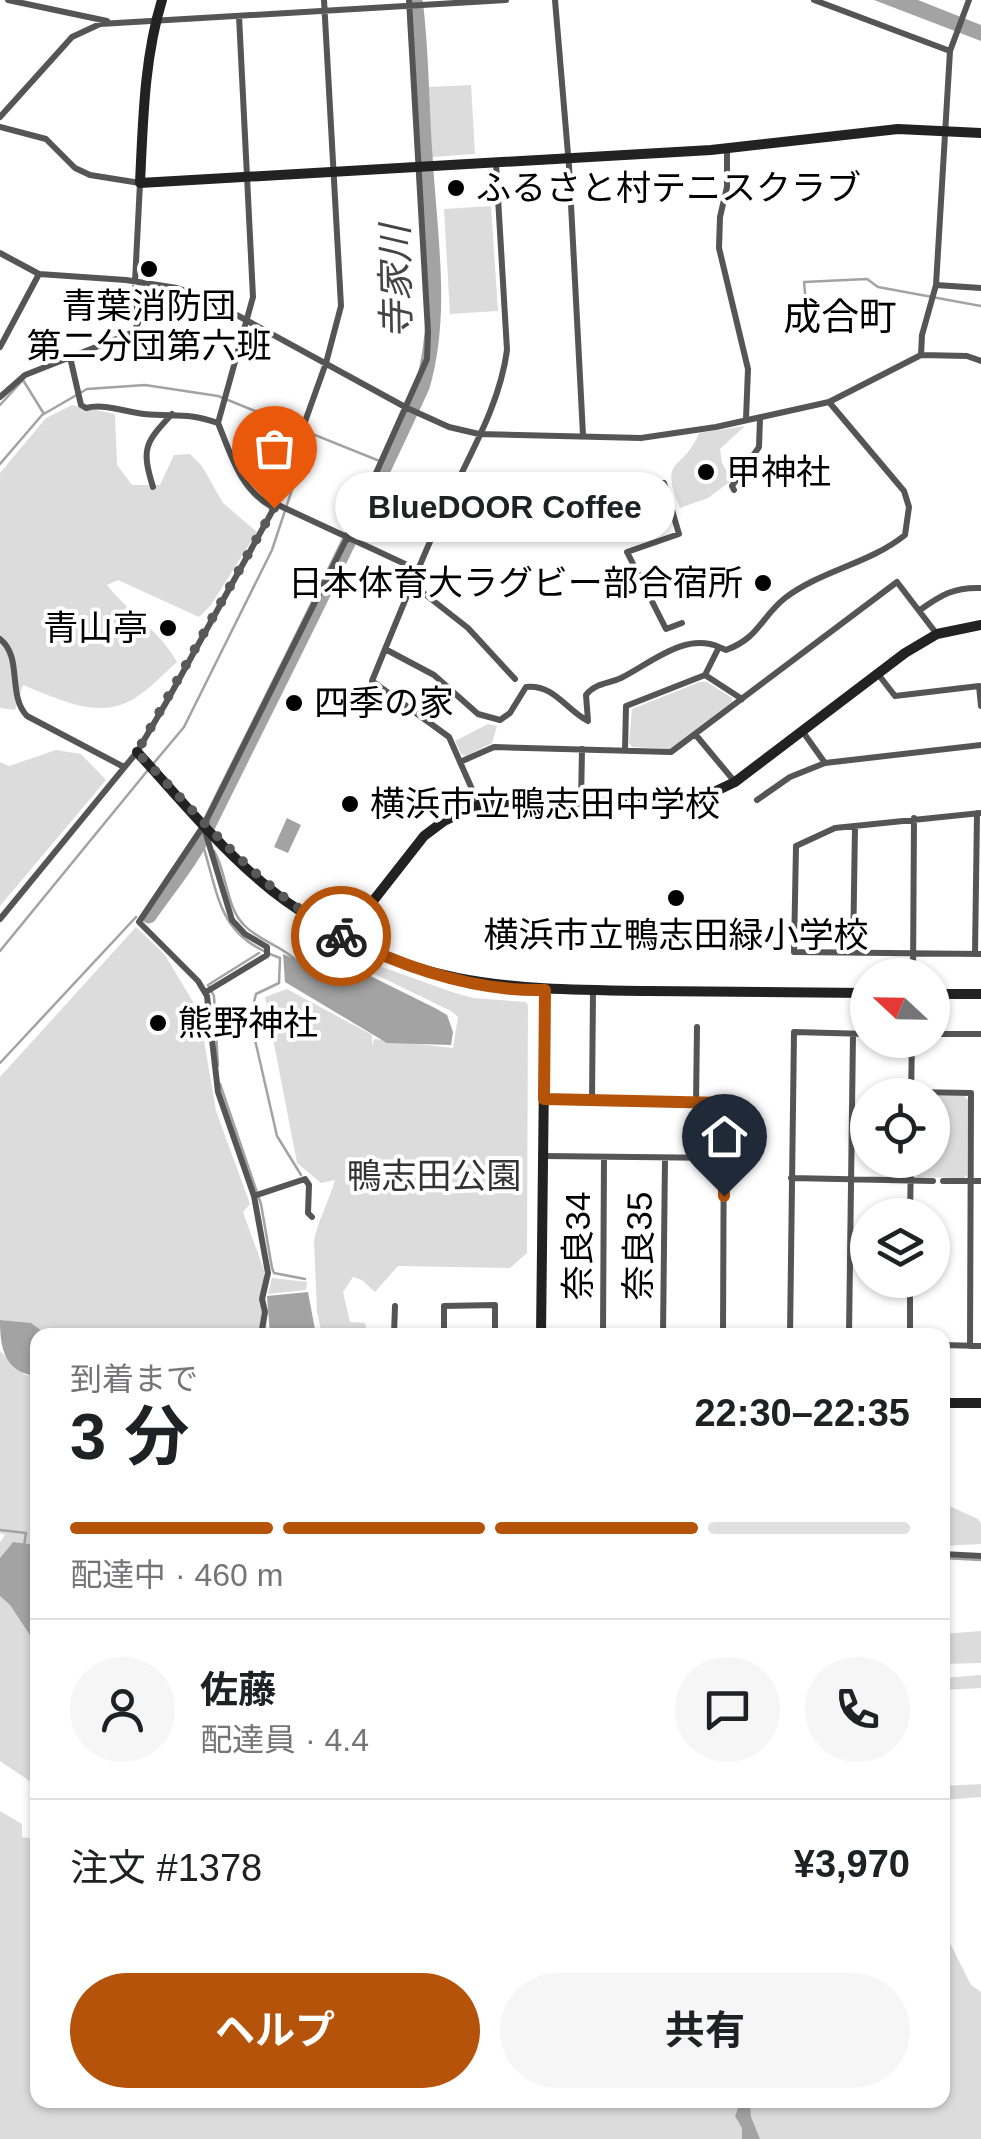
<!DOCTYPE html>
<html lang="ja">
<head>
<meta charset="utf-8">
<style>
  :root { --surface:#fff; --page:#f6f6f6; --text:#202124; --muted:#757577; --line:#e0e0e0; --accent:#b45309 }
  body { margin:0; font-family:Helvetica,"Noto Sans JP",sans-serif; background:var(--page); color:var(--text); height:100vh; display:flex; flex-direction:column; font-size:38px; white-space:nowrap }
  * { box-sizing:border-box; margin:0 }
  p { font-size:32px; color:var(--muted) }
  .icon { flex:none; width:55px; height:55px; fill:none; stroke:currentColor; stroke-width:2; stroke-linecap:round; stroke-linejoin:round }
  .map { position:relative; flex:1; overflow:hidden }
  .drawer { position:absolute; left:30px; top:1328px; width:920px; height:780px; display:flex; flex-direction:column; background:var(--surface); border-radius:20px; box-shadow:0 2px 8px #0004 }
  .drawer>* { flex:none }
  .needle { width:65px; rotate:292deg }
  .tools { position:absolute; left:850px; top:958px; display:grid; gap:20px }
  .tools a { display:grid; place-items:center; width:100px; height:100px; border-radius:50%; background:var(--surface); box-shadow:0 2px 8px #0004; font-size:50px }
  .pin { position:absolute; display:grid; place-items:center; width:85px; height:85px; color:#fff; margin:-102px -42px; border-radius:50% 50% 50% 0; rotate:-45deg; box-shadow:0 0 10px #0007 }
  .pin .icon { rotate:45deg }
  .courier { position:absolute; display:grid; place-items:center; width:100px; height:100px; margin:-50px; border:8px solid #b45309; border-radius:50%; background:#fff; color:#222; box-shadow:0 2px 12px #0007 }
  .bubble { position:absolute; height:70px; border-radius:35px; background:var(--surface); box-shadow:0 2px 8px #0004; font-size:32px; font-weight:700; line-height:70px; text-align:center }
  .headline em { font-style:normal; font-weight:700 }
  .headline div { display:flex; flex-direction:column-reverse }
  .headline { display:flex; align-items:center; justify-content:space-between; height:170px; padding:0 40px }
  h1 { font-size:65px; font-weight:700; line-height:75px }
  .bar { display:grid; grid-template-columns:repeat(4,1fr); gap:15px 10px; align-content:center; height:120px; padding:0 40px }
  .bar i { height:12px; border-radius:8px; background:var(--line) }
  .bar .selected { background:var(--accent) }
  .bar p { grid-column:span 4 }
  .line { display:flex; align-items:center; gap:25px; padding:0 40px; border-top:2px solid var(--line) }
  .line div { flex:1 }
  .round { display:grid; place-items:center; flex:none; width:105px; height:105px; border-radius:52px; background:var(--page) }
  .primary-button { display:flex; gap:20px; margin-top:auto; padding:20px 40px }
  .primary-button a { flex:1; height:115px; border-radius:60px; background:var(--accent); color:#fff; font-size:40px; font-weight:700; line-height:115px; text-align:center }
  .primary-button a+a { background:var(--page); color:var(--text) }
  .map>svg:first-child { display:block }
  .green { fill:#dcdcdc }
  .water { fill:#a3a3a3 }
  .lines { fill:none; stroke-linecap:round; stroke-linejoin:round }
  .stream { stroke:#a3a3a3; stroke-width:2.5 }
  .river { stroke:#a3a3a3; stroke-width:15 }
  .street { stroke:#555; stroke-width:6 }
  .secondary { stroke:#222; stroke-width:10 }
  .done { stroke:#595959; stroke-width:10; stroke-dasharray:0 18 }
  .route { stroke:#b45309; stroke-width:12 }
  .poi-dot { fill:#000; stroke:#fff; stroke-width:4 }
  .labels { text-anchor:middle; stroke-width:8; stroke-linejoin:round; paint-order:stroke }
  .poi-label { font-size:35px; fill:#000; stroke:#fff; text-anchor:start }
  .park-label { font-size:35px; fill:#333; stroke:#fff }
  .street-label { font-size:35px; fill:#000; stroke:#fff }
  .water-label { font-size:38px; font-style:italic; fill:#444; stroke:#fff }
  .neighbourhood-label { font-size:38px; fill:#000; stroke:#fff }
</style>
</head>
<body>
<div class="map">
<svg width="981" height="2139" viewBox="0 0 981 2139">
  <rect width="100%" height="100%" fill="#fff"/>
  <!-- green -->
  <path class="green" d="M471 85 475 154 432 157 428 87Z
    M491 206 498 311 450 314 444 209Z
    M72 405 115 414 117 465 132 485H160L174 455 190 454 202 466 223 503 257 532 211 605 199 617 118 580 107 585C128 612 161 632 177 662 163 674 150 689 135 698 99 721 59 699 23 685L15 710 0 708V473L46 418Z
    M745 426 720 449 722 463 732 480 708 498 680 508C658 455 682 474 699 433Z
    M700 682H707L732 698V702L670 749 632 747 629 743 632 709Z
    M488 724 497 726 492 743 466 756 461 754 455 741Z
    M56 750 81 754 106 780 0 906V762L9 766Z
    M136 927 165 955 199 1012 216 1111 250 1204 243 1212 264 1270 267 1331 264 1335H47L31 1324 0 1320V1077Z
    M312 935 368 962 452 992 473 998 526 1002 528 1005 527 1253 510 1268 398 1266 375 1292 362 1280 353 1277 343 1292 350 1322 365 1323 368 1335H322L317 1312 314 1241C317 1223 329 1201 335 1180L321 1183 297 1163 265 997 287 989 372 1035V1046L374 1039 453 1048 458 1017 451 1011 329 952 320 964 302 955Z
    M933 1096H964L968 1100 967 1175 964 1178 917 1177 914 1174V1160H932Z
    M272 1278 307 1282 306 1290 268 1294Z
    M0 1351 25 1375 38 1376 37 1545 13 1542 0 1558V1542L5 1535 0 1533Z
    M943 1503 978 1519 981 1524V1544L943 1546Z
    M0 1596 10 1605 37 1646V1786L0 1761Z
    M981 1631V1663L943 1664V1634Z
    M981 1675V1688L943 1690V1678Z
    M981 1784V1797L943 1800V1786Z
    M0 1811 22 1824V1837L37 1839 38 2100H942L943 1929 971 1985 981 1992V2139H0Z"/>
  <!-- water -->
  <path class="water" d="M874 0H918L981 25V41Z
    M287 818 301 825 288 853 274 847Z
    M283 954 320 970 329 958 340 961 435 1008 447 1015 453 1032 451 1045 387 1043 285 982Z
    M308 1292 316 1335H270L267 1296Z
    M0 1320 31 1323 47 1335H38L37 1343 30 1350 37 1360V1376C4 1373 0 1347 0 1320Z
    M13 1542 37 1545V1575L30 1588 37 1607V1646L10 1605 0 1596V1558Z
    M741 2101 750 2105 751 2117 760 2139H742V2128L735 2116Z"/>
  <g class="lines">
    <!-- stream -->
    <path class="stream" d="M807 315 804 282 867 279 878 287 981 306
      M0 405 23 380 44 414
      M0 464 42 415 87 389 145 385 218 396 387 464
      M153 764 184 727 272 550 311 432
      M201 839C220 897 216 935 280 958L279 983 256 994 250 1018 277 1136 301 1175
      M214 851C227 873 226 907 244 925 259 941 282 946 297 961
      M0 951 148 770
      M0 1063 136 917
      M218 1066 214 996 208 985 259 953
      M220 1084 261 1204 272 1268 274 1273 305 1279
      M0 1530 26 1533 24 1546
      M942 1558 981 1560"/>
    <!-- river -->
    <path class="river" d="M149 916C166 891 187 867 201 840 275 690 352 540 422 387 444 313 429 231 425 155 421 104 422 51 415 0"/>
    <!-- street -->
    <path class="street" d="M8 0 107 21
      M555 0 569 166 583 435
      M814 0 950 51
      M0 117 72 37 100 24 506 0
      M0 127 46 139 75 168 90 175 140 183 135 282 138 323 134 332 25 375 0 397
      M727 148V187L720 217 719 248 748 369 746 419
      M0 253 39 274 126 280 177 288 202 296 407 408 449 427 479 434 641 438 716 427 829 402 921 355 922 335 936 285 950 51 969 0
      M936 285 981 288
      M0 347 39 274
      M921 355 967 356 981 361
      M70 357 81 405 86 408C105 403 125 412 144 414 175 417 187 412 218 423 232 457 240 490 274 508
      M218 423 253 297 239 16
      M153 487C141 448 145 443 172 414
      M734 490 732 486 759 447 760 418
      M276 504 418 570
      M583 516 598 500 664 483 679 534 627 552 666 629 682 623
      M412 584 468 628 515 679
      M920 610C941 595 954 587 981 588
      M0 639C23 657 7 695 27 716L124 767
      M719 647 726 650C759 638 761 617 785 598 822 570 869 564 905 535L909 507 904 491 829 402
      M385 649 434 675 478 714 500 720 510 713 526 687C554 684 566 710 588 721L586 695C595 683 608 684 621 678 651 663 685 632 719 647L705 675
      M878 674 895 696 979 686 981 706
      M803 732 825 763
      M695 734 735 782
      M625 750 626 706 705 675 742 699
      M460 762 494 747 671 752 897 582 936 633
      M757 800 790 777 825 763 981 745
      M581 802 582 749
      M479 805 449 737 372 681C397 620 421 560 448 501 471 452 500 404 507 350L496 164
      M981 813 835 828 796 846 794 952 981 954
      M205 831 232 920 245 934 267 947V955L206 992
      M0 919 137 752 167 701 274 508 326 363 341 306 324 0
      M853 952 855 827
      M975 954 977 813
      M913 975 914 818
      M932 1034H981
      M911 1092 971 1093 970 1346
      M911 1094 912 1040
      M544 1099 724 1103 723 1335
      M592 1101 593 990
      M696 1104 697 1027
      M543 1156 724 1158
      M791 1178 933 1181
      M943 1181H981
      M254 1196 305 1179 309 1185 308 1213 312 1217
      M910 1215 911 1160
      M261 1335 265 1312 262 1299 268 1273 254 1196 218 1092 207 996 198 981 139 922 204 825 347 538 427 359 428 332 409 0
      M394 1335 395 1306
      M444 1335V1306L495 1305V1335
      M603 1335 604 1158
      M663 1335 665 1158
      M790 1335 794 1032 868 1034
      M849 1335 853 1034
      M910 1335V1280
      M942 1345 981 1346
      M942 1554 981 1556"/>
    <!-- secondary -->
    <path class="secondary" d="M162 0C144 58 143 122 140 183L711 150 898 129 981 133
      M137 752C184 803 230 861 287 902 410 989 505 989 648 991 721 991 794 992 868 993
      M344 938 424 836 444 821 479 805 517 801 670 803 697 800 735 782 905 653 937 634 981 625
      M932 994H981
      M541 1335 545 990
      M942 1403H981"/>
  </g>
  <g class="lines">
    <!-- done -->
    <path class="done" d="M274 508 137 752C202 819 259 889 341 936"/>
    <!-- route -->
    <path class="route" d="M341 936C403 967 475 992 545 990L544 1099 724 1103V1196"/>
  </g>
  <!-- markers -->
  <g class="poi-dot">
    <circle cx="456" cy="188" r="10"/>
    <circle cx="149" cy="269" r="10"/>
    <circle cx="706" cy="472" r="10"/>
    <circle cx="763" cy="583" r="10"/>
    <circle cx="168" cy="628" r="10"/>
    <circle cx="294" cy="703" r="10"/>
    <circle cx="350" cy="804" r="10"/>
    <circle cx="676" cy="898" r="10"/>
    <circle cx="158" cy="1023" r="10"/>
  </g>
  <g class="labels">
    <!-- poi labels -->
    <g class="poi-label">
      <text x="476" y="200">ふるさと村テニスクラブ</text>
      <text x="149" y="318" text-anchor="middle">青葉消防団<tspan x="149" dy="40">第二分団第六班</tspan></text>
      <text x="726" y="484">甲神社</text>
      <text x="743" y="595" text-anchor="end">日本体育大ラグビー部合宿所</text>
      <text x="148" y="640" text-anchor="end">青山亭</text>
      <text x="314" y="715">四季の家</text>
      <text x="370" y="816">横浜市立鴨志田中学校</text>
      <text x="676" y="947" text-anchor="middle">横浜市立鴨志田緑小学校</text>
      <text x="178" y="1035">熊野神社</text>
    </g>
    <!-- park labels -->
    <g class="park-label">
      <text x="434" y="1188">鴨志田公園</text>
    </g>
    <!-- street labels -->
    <g class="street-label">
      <text transform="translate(578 1246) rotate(-90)" y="12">奈良34</text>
      <text transform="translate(639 1246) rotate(-89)" y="12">奈良35</text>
    </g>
    <!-- water labels -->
    <g class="water-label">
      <text transform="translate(396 282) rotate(-91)" y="13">寺家川</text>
    </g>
    <!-- neighbourhood labels -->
    <g class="neighbourhood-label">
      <text x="840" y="330">成合町</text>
    </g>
  </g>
</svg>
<div class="tools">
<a><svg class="needle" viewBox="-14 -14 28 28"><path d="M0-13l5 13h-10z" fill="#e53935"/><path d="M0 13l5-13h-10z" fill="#757577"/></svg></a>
<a><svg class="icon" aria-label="locate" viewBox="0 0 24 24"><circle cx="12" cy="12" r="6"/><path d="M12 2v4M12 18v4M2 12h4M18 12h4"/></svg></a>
<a><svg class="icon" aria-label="layers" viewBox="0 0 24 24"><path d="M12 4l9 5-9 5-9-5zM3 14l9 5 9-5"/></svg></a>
</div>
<div class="pin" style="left:274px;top:508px;background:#ea580c"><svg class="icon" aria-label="bag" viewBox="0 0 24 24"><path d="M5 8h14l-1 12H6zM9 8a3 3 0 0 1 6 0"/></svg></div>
<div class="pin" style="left:724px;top:1196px;background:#1f2937"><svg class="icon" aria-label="home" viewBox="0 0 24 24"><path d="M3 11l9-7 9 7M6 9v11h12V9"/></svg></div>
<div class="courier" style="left:341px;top:936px"><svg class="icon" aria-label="bike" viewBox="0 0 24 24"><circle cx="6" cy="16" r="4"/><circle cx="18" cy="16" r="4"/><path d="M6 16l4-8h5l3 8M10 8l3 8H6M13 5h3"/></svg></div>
<div class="bubble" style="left:335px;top:472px;width:340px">BlueDOOR Coffee</div>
<section class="drawer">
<div class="headline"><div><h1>3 分</h1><p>到着まで</p></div><em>22:30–22:35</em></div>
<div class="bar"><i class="selected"></i><i class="selected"></i><i class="selected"></i><i></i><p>配達中 · 460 m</p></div>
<div class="line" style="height:180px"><a class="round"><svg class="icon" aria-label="person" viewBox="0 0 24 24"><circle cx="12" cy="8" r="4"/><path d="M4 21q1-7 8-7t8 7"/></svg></a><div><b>佐藤</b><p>配達員 · 4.4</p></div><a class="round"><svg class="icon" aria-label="chat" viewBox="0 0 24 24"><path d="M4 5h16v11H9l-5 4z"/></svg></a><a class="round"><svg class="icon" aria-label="phone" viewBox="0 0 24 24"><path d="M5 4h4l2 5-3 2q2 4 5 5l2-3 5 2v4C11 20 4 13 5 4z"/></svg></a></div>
<div class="line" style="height:130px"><div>注文 #1378</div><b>¥3,970</b></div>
<div class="primary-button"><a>ヘルプ</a><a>共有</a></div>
</section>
</div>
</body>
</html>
